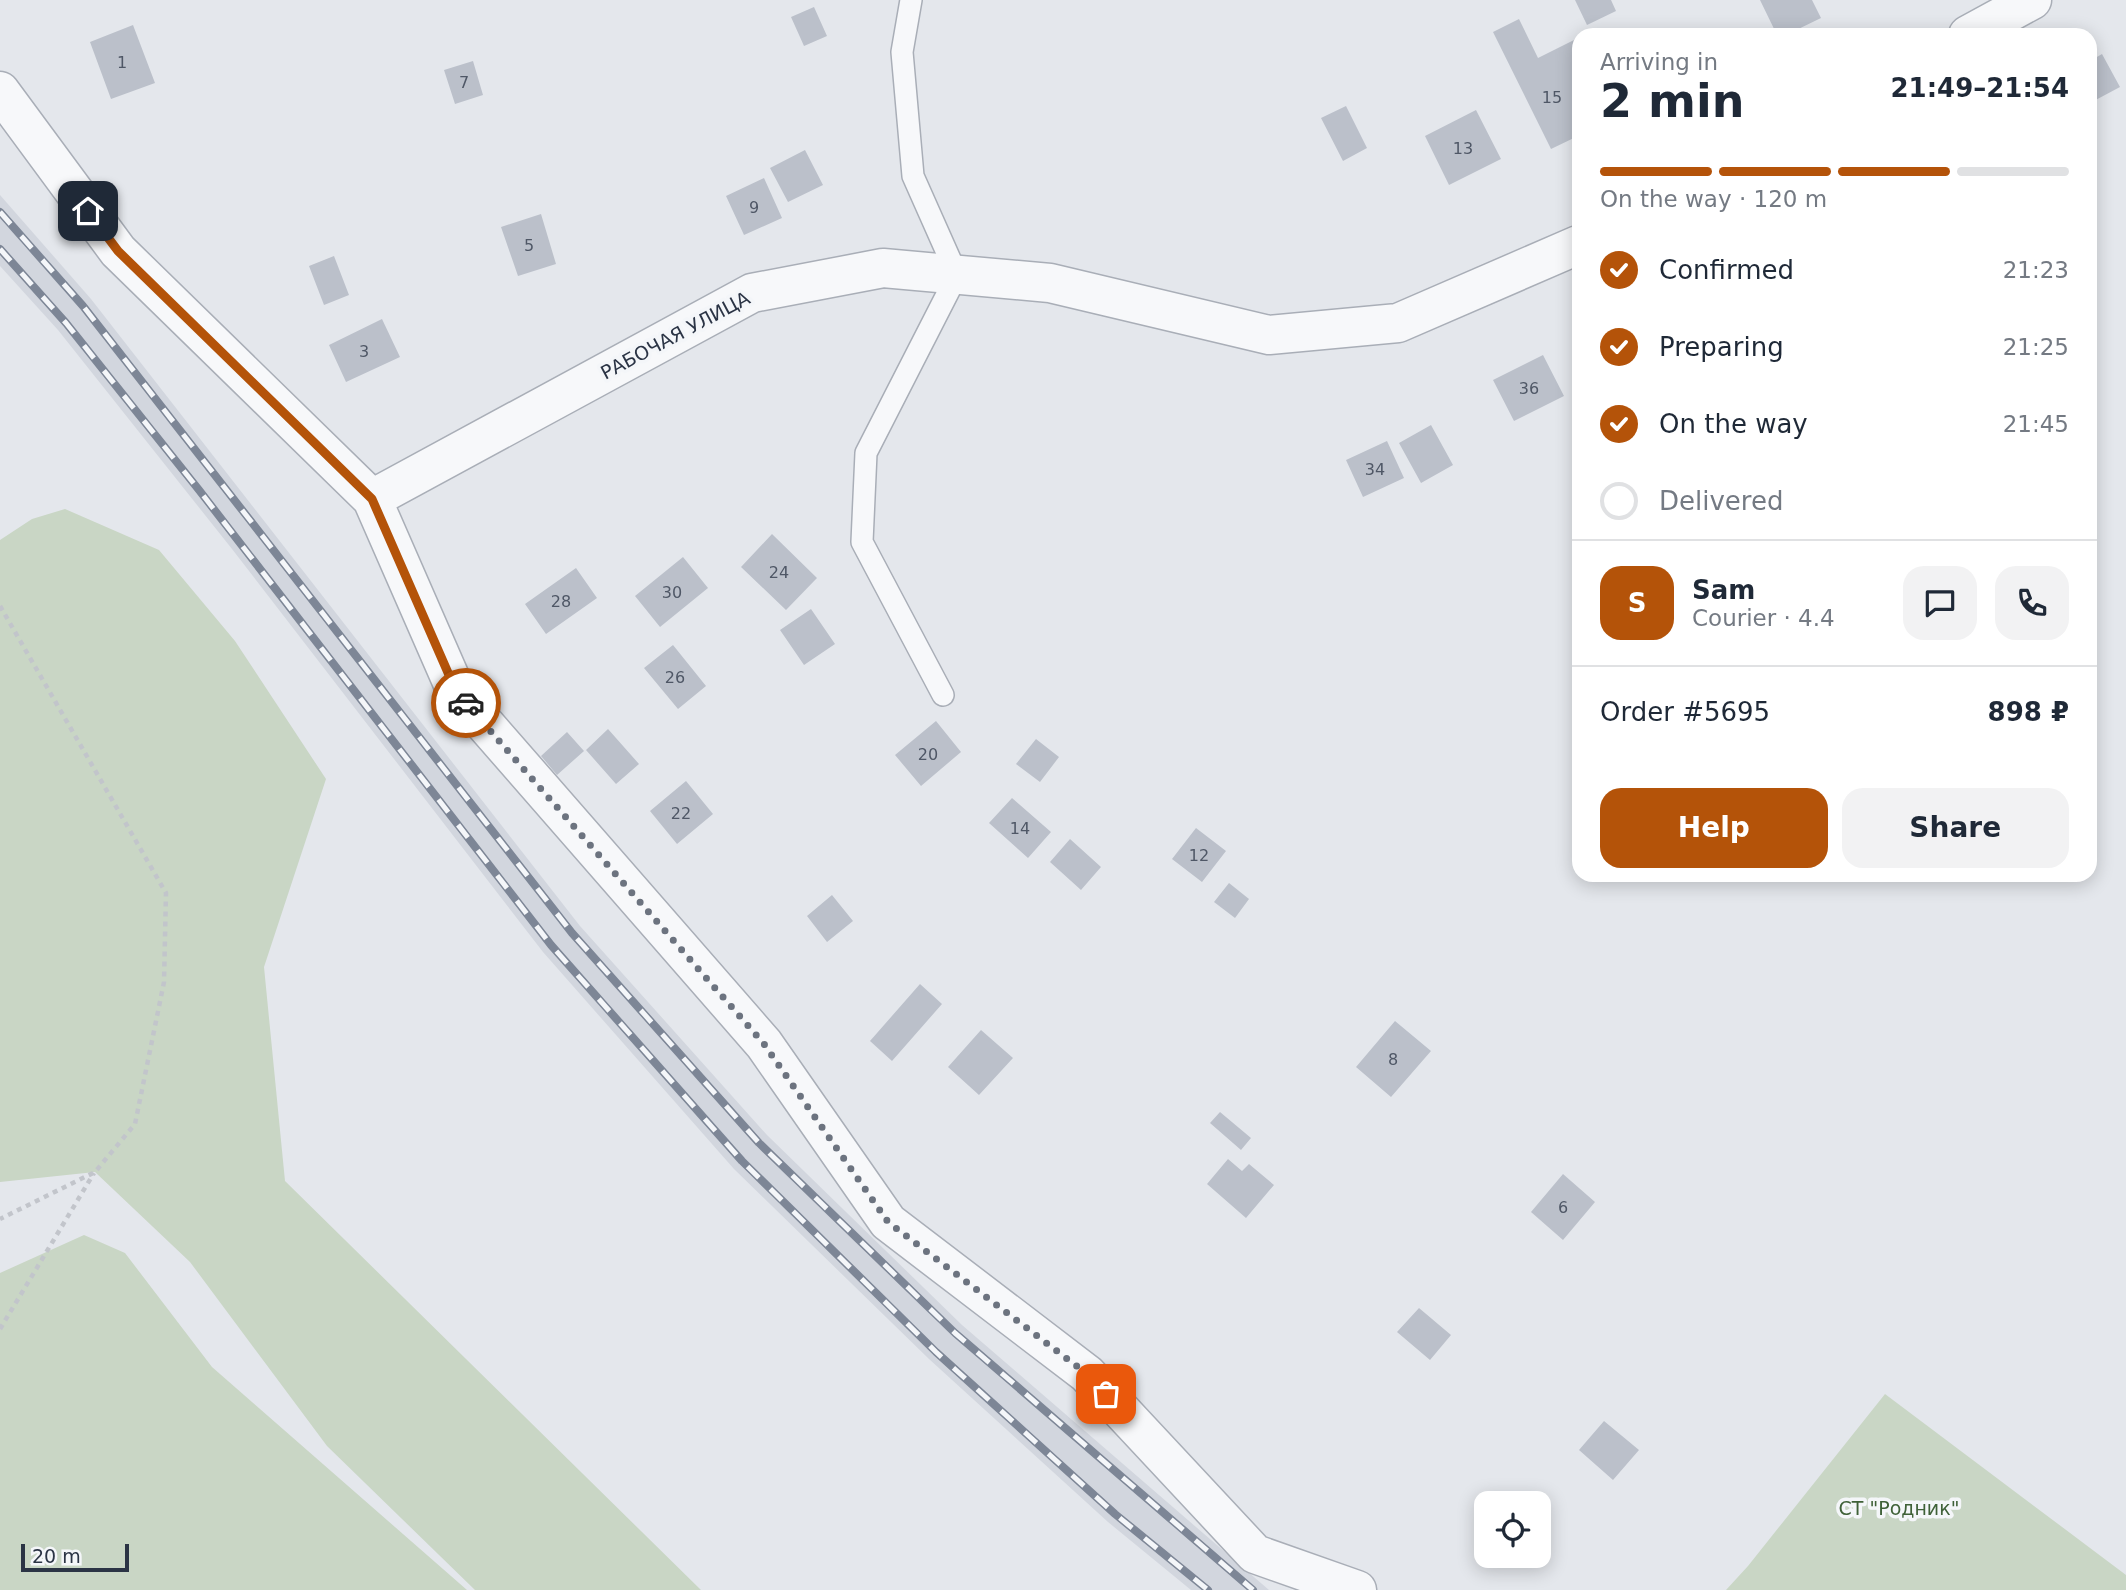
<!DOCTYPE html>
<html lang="en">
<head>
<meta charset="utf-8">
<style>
  :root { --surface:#fff; --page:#f2f2f3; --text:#1f2937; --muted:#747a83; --line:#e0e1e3; --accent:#b45309 }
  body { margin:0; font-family:"DejaVu Sans",sans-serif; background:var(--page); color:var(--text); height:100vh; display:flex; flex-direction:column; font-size:26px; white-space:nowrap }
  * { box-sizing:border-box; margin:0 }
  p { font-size:23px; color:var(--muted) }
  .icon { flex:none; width:38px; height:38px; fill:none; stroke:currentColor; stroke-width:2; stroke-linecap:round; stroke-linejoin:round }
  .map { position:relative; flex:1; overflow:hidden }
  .drawer { position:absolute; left:1572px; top:28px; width:525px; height:854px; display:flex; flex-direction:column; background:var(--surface); border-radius:21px; box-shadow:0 4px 18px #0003 }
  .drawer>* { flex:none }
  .controls { position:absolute; left:1474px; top:1491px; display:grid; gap:14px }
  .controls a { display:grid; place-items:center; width:77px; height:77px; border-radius:14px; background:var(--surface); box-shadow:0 4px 18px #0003; font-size:35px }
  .scale { position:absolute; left:21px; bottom:18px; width:108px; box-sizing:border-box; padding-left:7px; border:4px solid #2b3445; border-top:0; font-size:19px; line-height:24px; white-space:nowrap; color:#2b3445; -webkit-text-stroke:5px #f4f6f9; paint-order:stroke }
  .pin { position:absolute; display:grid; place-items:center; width:60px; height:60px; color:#fff; margin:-30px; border-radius:14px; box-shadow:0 4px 10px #0006 }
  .courier { position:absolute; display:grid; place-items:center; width:70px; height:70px; margin:-35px; border:5px solid #b45309; border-radius:50%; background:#fff; color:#222; box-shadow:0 2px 9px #0007 }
  .summary em { font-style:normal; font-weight:700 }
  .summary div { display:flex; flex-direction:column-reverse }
  .summary { display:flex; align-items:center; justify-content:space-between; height:119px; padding:0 28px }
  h1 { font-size:46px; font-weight:700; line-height:52px }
  .bar { display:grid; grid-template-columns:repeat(4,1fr); gap:10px 7px; align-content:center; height:84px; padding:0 28px }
  .bar i { height:9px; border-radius:5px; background:var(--line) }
  .bar .current { background:var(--accent) }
  .bar p { grid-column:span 4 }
  .line { display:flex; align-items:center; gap:18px; padding:0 28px; border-top:2px solid var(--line) }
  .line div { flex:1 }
  .round { display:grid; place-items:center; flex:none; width:74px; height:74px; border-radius:21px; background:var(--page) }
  ol { padding:0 28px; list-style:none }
  li { display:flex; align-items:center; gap:21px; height:77px }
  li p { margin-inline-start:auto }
  li .icon { padding:7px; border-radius:50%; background:var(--accent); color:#fff; stroke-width:4 }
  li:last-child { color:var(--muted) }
  li i { width:38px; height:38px; border:4px solid var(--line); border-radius:50% }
  .button { display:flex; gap:14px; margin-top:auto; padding:14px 28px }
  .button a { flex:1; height:80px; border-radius:21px; background:var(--accent); color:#fff; font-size:28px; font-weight:700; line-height:80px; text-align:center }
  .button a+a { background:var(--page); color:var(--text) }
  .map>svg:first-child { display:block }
  .built { fill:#d2d6de }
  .green { fill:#c9d6c5 }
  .building { fill:#bbc0ca }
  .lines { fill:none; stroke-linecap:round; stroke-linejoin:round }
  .service-casing { stroke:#a9aeb7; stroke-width:24 }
  .minor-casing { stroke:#a9aeb7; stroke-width:41 }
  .path { stroke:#c2c5cb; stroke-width:4.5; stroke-dasharray:5 5; stroke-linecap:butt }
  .service { stroke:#f7f8fa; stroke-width:21 }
  .minor { stroke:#f7f8fa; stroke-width:38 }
  .rail-casing { stroke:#7d8696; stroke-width:8 }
  .rail { stroke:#f4f6f9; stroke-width:5; stroke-dasharray:16; stroke-linecap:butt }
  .done { stroke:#6c737f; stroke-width:7; stroke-dasharray:0 12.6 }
  .route { stroke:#b45309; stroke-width:9 }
  .labels { text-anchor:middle; stroke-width:7; stroke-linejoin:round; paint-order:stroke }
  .number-label { font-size:16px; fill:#4f5766 }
  .street-label { font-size:19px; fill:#2b3445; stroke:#f4f6f9 }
  .park-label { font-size:19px; fill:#3f6138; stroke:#f4f6f9 }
</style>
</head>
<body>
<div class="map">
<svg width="2126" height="1590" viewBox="0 0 2126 1590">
  <rect width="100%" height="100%" fill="#e4e7ec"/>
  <!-- built -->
  <path class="built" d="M0 195 91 299 580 926 767 1135 962 1325 1269 1590H1191L1108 1522 929 1359 734 1169 543 952 232 549 58 330 0 266Z"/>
  <!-- green -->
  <path class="green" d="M65 509 159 550 235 641 326 779 264 967 285 1181 701 1590H475L327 1446 190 1262 95 1172 0 1182V540L32 519Z
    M84 1235 125 1253 212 1367 467 1590H0V1273Z
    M1885 1394 2126 1575V1590H1726L1748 1566Z"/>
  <!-- building -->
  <path class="building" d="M1575 0H1611L1616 11 1587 25Z
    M1760 0H1812L1821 18 1786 35H1777Z
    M814 7 827 36 804 46 791 17Z
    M1519 19 1538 58 1578 38V136L1551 149 1493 32Z
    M133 25 155 83 111 99 90 42Z
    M2102 54 2120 87 2090 103V61Z
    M473 61 483 95 455 104 444 70Z
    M1346 106 1367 148 1343 161 1321 118Z
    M1476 110 1501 159 1449 185 1425 136Z
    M805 150 823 185 788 202 770 168Z
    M764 178 782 218 744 235 726 196Z
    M541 214 556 264 518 276 501 227Z
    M334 256 349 295 324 305 309 266Z
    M382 319 400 357 346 382 329 345Z
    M1543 355 1564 396 1514 421 1493 380Z
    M1431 425 1453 465 1421 483 1399 443Z
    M1387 441 1404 478 1363 497 1346 460Z
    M772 534 817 578 786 610 741 567Z
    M683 557 708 588 660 627 635 596Z
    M576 568 597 598 546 634 525 604Z
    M811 609 835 644 804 665 780 630Z
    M673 645 706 686 678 709 644 668Z
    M936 721 961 752 921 786 895 755Z
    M608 729 639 764 616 784 586 750Z
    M567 732 584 751 557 775 541 756Z
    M1036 739 1059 757 1040 782 1016 764Z
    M686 781 713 814 677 844 650 811Z
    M1012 798 1051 832 1028 858 989 823Z
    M1196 828 1226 851 1202 882 1172 859Z
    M1070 839 1101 867 1081 890 1050 862Z
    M1229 883 1249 899 1235 918 1214 902Z
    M832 895 853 921 827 942 807 916Z
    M920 984 942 1004 892 1061 870 1041Z
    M1395 1021 1431 1051 1391 1097 1356 1067Z
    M981 1030 1013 1058 979 1095 948 1067Z
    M1220 1112 1251 1138 1241 1150 1210 1123Z
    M1228 1159 1242 1171 1249 1164 1274 1185 1246 1218 1207 1184Z
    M1563 1174 1595 1202 1563 1240 1531 1212Z
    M1419 1308 1451 1335 1430 1360 1397 1332Z
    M1604 1421 1639 1450 1613 1480 1579 1450Z"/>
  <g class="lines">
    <defs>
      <path id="service" d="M911 0 902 52 913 176 957 275 866 453 862 542 943 695"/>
      <path id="minor" d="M1968 35 2032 0
        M0 91 118 251 372 499 456 691 764 1044 888 1222 1087 1374 1255 1554 1357 1590
        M372 499 752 293 883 268 1050 283 1269 335 1398 323 1578 245"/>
    </defs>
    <!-- service casing -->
    <use href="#service" class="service-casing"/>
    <!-- minor casing -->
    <use href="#minor" class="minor-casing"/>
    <!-- path -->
    <path class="path" d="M0 606 166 893 164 982 135 1124 95 1172 0 1219
      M0 1329 94 1173"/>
    <!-- service -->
    <use href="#service" class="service"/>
    <!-- minor -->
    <use href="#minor" class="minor"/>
    <defs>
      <path id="rail" d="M0 212 83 306 572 933 759 1143 955 1333 1253 1590
        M0 249 66 323 199 490 551 945 742 1161 936 1352 1115 1514 1208 1590"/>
    </defs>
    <!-- rail casing -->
    <use href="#rail" class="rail-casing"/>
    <!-- rail -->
    <use href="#rail" class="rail"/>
  </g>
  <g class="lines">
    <!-- done -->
    <path class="done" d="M466 703 764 1044 888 1222 1087 1374 1106 1394"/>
    <!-- route -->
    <path class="route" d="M88 211 118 251 372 499 456 691 466 703"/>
  </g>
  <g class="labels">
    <!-- number labels -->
    <g class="number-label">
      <text x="122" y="68">1</text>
      <text x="464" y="88">7</text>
      <text x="1552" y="103">15</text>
      <text x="1463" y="154">13</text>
      <text x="754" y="213">9</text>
      <text x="529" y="251">5</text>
      <text x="364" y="357">3</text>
      <text x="1529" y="394">36</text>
      <text x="1375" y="475">34</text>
      <text x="779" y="578">24</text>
      <text x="672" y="598">30</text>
      <text x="561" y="607">28</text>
      <text x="675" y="683">26</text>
      <text x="928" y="760">20</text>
      <text x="681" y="819">22</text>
      <text x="1020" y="834">14</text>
      <text x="1199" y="861">12</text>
      <text x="1393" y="1065">8</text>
      <text x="1563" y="1213">6</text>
    </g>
    <!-- street labels -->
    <g class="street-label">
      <text transform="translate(675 335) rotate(-28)" y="7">РАБОЧАЯ УЛИЦА</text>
    </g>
    <!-- park labels -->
    <g class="park-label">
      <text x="1899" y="1515">СТ "Родник"</text>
    </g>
  </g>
</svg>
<div class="controls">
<a><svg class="icon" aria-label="locate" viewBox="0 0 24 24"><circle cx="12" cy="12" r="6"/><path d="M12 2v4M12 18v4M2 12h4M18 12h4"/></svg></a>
</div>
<div class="scale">20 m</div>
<div class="pin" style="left:1106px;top:1394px;background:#ea580c"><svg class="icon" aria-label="bag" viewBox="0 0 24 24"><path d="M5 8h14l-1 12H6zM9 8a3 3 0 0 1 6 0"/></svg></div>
<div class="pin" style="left:88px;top:211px;background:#1f2937"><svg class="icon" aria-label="home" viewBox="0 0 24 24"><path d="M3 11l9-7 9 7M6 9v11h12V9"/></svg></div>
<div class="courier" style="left:466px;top:703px"><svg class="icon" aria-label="car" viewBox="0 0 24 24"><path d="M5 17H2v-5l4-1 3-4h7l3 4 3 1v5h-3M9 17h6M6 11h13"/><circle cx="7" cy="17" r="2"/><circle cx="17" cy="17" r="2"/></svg></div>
<section class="drawer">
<div class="summary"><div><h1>2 min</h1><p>Arriving in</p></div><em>21:49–21:54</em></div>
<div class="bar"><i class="current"></i><i class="current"></i><i class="current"></i><i></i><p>On the way · 120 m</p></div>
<ol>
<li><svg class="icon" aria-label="check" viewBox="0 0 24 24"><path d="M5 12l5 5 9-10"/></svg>Confirmed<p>21:23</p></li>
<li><svg class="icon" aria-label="check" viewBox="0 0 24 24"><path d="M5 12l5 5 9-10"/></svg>Preparing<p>21:25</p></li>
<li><svg class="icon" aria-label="check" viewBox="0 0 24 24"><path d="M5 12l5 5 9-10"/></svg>On the way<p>21:45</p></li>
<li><i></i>Delivered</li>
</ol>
<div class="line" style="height:126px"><b class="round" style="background:var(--accent);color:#fff">S</b><div><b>Sam</b><p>Courier · 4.4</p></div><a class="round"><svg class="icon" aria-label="chat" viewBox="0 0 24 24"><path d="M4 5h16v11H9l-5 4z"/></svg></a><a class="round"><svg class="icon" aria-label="phone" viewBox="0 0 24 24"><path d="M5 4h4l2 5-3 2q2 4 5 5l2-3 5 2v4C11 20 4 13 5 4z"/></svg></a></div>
<div class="line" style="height:91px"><div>Order #5695</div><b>898 ₽</b></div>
<div class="button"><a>Help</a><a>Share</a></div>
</section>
</div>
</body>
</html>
